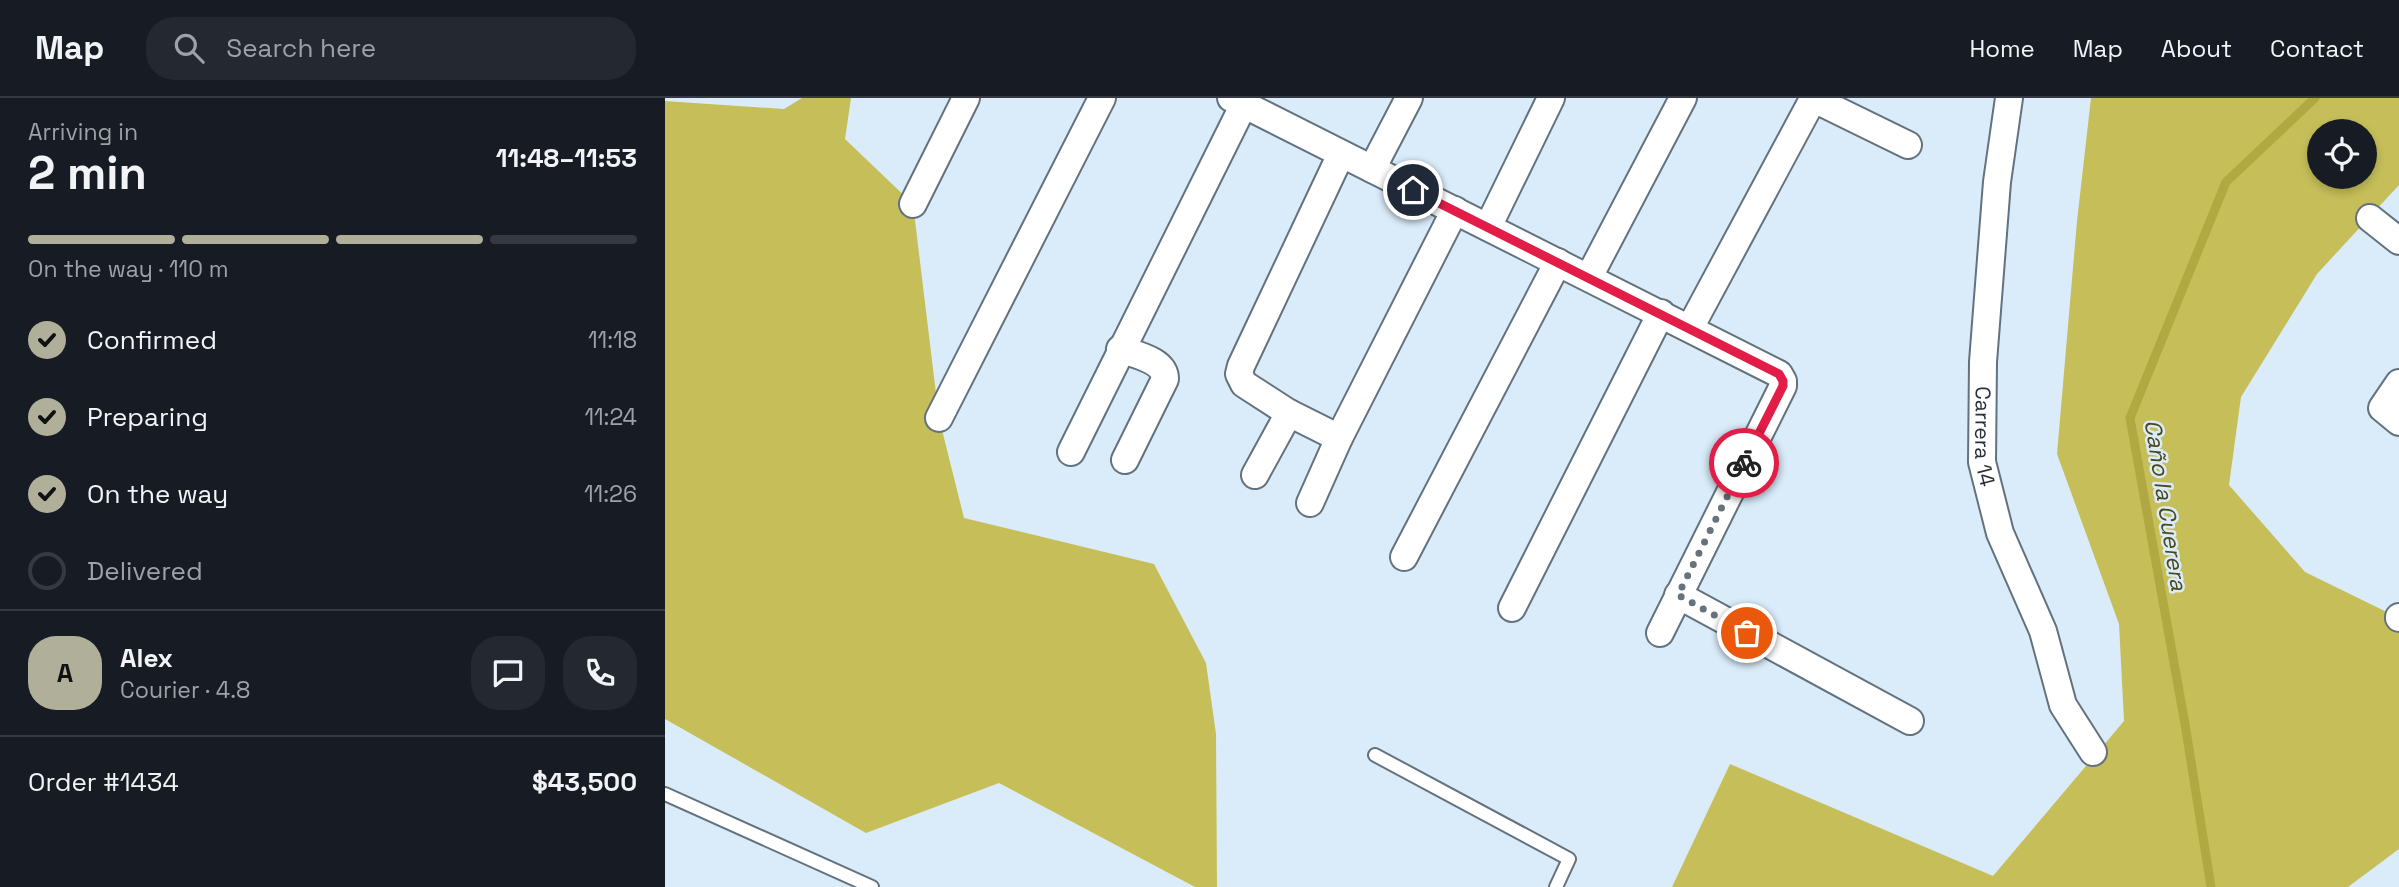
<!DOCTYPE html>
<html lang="en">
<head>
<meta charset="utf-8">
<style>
  :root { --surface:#171b24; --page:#242831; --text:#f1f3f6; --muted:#9ea1a6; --line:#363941; --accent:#b0b09a }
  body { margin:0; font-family:"Space Grotesk",sans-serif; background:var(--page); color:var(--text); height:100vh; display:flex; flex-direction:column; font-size:26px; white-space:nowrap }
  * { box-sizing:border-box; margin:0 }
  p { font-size:23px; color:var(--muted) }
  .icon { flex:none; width:38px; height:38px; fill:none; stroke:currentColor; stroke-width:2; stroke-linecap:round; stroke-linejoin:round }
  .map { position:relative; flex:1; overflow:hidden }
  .details { display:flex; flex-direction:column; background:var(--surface); width:665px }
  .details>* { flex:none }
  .fabs { position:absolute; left:1642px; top:21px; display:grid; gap:14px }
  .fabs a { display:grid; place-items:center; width:70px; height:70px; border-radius:50%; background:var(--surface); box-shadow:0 4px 10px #0003; font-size:35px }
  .pin { position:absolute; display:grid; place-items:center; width:60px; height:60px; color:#fff; margin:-30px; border:4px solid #fff; border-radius:50%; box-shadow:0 2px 7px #0007 }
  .courier { position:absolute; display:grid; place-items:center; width:70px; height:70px; margin:-35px; border:5px solid #e11d48; border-radius:50%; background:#fff; color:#222; box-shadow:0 2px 9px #0007 }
  .summary em { font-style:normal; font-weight:600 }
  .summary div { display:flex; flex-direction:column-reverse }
  .summary { display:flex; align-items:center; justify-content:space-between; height:119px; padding:0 28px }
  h1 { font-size:46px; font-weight:600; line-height:52px }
  .bar { display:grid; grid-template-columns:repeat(4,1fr); gap:10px 7px; align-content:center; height:84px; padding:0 28px }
  .bar i { height:9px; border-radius:5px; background:var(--line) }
  .bar .active { background:var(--accent) }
  .bar p { grid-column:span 4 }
  .line { display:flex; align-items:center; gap:18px; padding:0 28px; border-top:2px solid var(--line) }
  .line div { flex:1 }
  .round { display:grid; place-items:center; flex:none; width:74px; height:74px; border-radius:28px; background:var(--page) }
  ol { padding:0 28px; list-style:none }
  li { display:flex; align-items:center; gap:21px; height:77px }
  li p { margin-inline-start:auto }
  li .icon { padding:7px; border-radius:50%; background:var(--accent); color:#111; stroke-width:4 }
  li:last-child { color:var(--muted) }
  li i { width:38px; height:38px; border:4px solid var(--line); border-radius:50% }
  header { display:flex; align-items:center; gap:42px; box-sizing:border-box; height:98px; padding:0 35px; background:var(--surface); border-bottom:2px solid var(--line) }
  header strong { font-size:33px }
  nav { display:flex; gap:38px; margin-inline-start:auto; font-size:24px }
  .search { width:490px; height:63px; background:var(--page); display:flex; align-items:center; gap:18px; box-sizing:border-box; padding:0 24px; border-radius:28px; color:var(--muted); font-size:26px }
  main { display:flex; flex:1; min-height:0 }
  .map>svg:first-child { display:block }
  .forest { fill:#c6bf59; fill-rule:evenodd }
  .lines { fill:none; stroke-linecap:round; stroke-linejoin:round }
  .stream { stroke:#b0a942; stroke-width:9 }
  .lane-casing { stroke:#62727e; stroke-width:16 }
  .street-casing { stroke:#62727e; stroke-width:30 }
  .lane { stroke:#fff; stroke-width:12 }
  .street { stroke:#fff; stroke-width:26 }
  .done { stroke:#68727b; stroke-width:7; stroke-dasharray:0 12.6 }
  .route { stroke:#e11d48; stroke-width:9 }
  .labels { text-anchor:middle; stroke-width:5; stroke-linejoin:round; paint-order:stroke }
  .street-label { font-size:21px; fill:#2a3036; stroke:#daecfa }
  .water-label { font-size:23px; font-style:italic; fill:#4b481d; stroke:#daecfa }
</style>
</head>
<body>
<header>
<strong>Map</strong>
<div class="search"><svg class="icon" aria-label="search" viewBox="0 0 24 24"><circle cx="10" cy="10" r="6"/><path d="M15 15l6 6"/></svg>Search here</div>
<nav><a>Home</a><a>Map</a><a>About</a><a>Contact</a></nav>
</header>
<main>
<section class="details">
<div class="summary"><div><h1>2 min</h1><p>Arriving in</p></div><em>11:48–11:53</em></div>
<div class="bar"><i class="active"></i><i class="active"></i><i class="active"></i><i></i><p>On the way · 110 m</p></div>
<ol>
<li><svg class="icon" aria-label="check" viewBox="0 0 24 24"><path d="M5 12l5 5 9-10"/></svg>Confirmed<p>11:18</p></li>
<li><svg class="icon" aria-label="check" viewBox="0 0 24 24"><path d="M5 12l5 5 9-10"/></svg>Preparing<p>11:24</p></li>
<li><svg class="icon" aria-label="check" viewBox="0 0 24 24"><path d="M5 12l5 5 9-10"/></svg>On the way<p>11:26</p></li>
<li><i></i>Delivered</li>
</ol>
<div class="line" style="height:126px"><b class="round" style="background:var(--accent);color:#111">A</b><div><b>Alex</b><p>Courier · 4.8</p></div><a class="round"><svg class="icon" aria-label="chat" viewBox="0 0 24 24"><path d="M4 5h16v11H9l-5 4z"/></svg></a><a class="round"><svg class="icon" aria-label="phone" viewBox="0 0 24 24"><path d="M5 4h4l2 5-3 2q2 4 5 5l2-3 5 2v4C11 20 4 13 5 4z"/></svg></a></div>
<div class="line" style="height:91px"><div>Order #1434</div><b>$43,500</b></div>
</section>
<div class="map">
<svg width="1734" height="789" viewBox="0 0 1734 789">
  <rect width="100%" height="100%" fill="#daecfa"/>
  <!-- forest -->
  <path class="forest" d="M137 0H186L180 41 248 106 274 320 299 420 489 466 541 565 551 636 552 789H530L334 685 201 735 0 621V3L119 11Z
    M1426 0H1734V87L1652 176 1576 299 1564 387 1640 474 1734 520V751L1683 789H1007L1065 666 1328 778 1459 623 1454 526 1392 356 1412 123ZM1654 33H1699V79H1654Z"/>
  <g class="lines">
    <!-- stream -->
    <path class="stream" d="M1546 789 1520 626 1465 320 1561 84 1650 0"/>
    <defs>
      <path id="lane" d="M710 657 904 761 891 789
        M0 696 207 789"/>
      <g id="street">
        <path d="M566 0 1114 276 1118 283V288L995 535"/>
        <path d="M1147 0 1243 47"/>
        <path id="s1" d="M1344 0 1332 84 1318 264 1317 364 1335 435 1378 533 1398 607 1428 654"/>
        <path d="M707 71 744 0"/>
        <path d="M248 106 301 0"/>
        <path d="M1705 120 1734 143"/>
        <path d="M823 129 886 0"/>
        <path d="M924 179 1018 0"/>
        <path d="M1025 230 1148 1"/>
        <path d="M455 251C471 257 500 262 500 281L460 362"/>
        <path d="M1734 285 1717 310 1734 324"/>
        <path d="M274 320 437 0"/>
        <path d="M674 340 624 315 579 286 574 276 576 268 676 56"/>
        <path d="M406 354 579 6"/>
        <path d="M590 377 624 315"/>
        <path d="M645 405 674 340 790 112"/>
        <path d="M739 459 893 164"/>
        <path d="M1013 497 1245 623"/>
        <path d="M847 510 996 215"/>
        <path d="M1734 520V519"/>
      </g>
    </defs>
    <!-- lane casing -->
    <use href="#lane" class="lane-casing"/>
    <!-- street casing -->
    <use href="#street" class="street-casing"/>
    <!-- lane -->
    <use href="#lane" class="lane"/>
    <!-- street -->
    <use href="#street" class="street"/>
  </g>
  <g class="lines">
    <!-- done -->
    <path class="done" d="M1079 365 1013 497 1082 535"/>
    <!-- route -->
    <path class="route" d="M748 92 1114 276 1118 283V288L1079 365"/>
  </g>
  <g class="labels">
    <!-- street labels -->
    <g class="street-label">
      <text dy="7" stroke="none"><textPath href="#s1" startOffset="340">Carrera 14</textPath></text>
    </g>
    <!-- water labels -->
    <g class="water-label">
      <text transform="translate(1501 407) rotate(81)" y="8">Caño la Cuerera</text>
    </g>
  </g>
</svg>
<div class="fabs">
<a><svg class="icon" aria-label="locate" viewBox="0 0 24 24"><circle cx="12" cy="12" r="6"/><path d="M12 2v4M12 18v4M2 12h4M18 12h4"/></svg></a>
</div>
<div class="pin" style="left:1082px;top:535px;background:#ea580c"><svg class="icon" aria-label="bag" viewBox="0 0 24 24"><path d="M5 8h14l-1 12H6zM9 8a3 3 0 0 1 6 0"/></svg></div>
<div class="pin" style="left:748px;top:92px;background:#1f2937"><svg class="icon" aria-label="home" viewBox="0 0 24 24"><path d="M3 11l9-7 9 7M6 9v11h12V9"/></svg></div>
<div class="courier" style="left:1079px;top:365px"><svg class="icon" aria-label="bike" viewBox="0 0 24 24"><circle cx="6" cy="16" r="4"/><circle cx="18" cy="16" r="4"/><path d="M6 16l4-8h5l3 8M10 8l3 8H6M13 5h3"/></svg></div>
</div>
</main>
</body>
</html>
